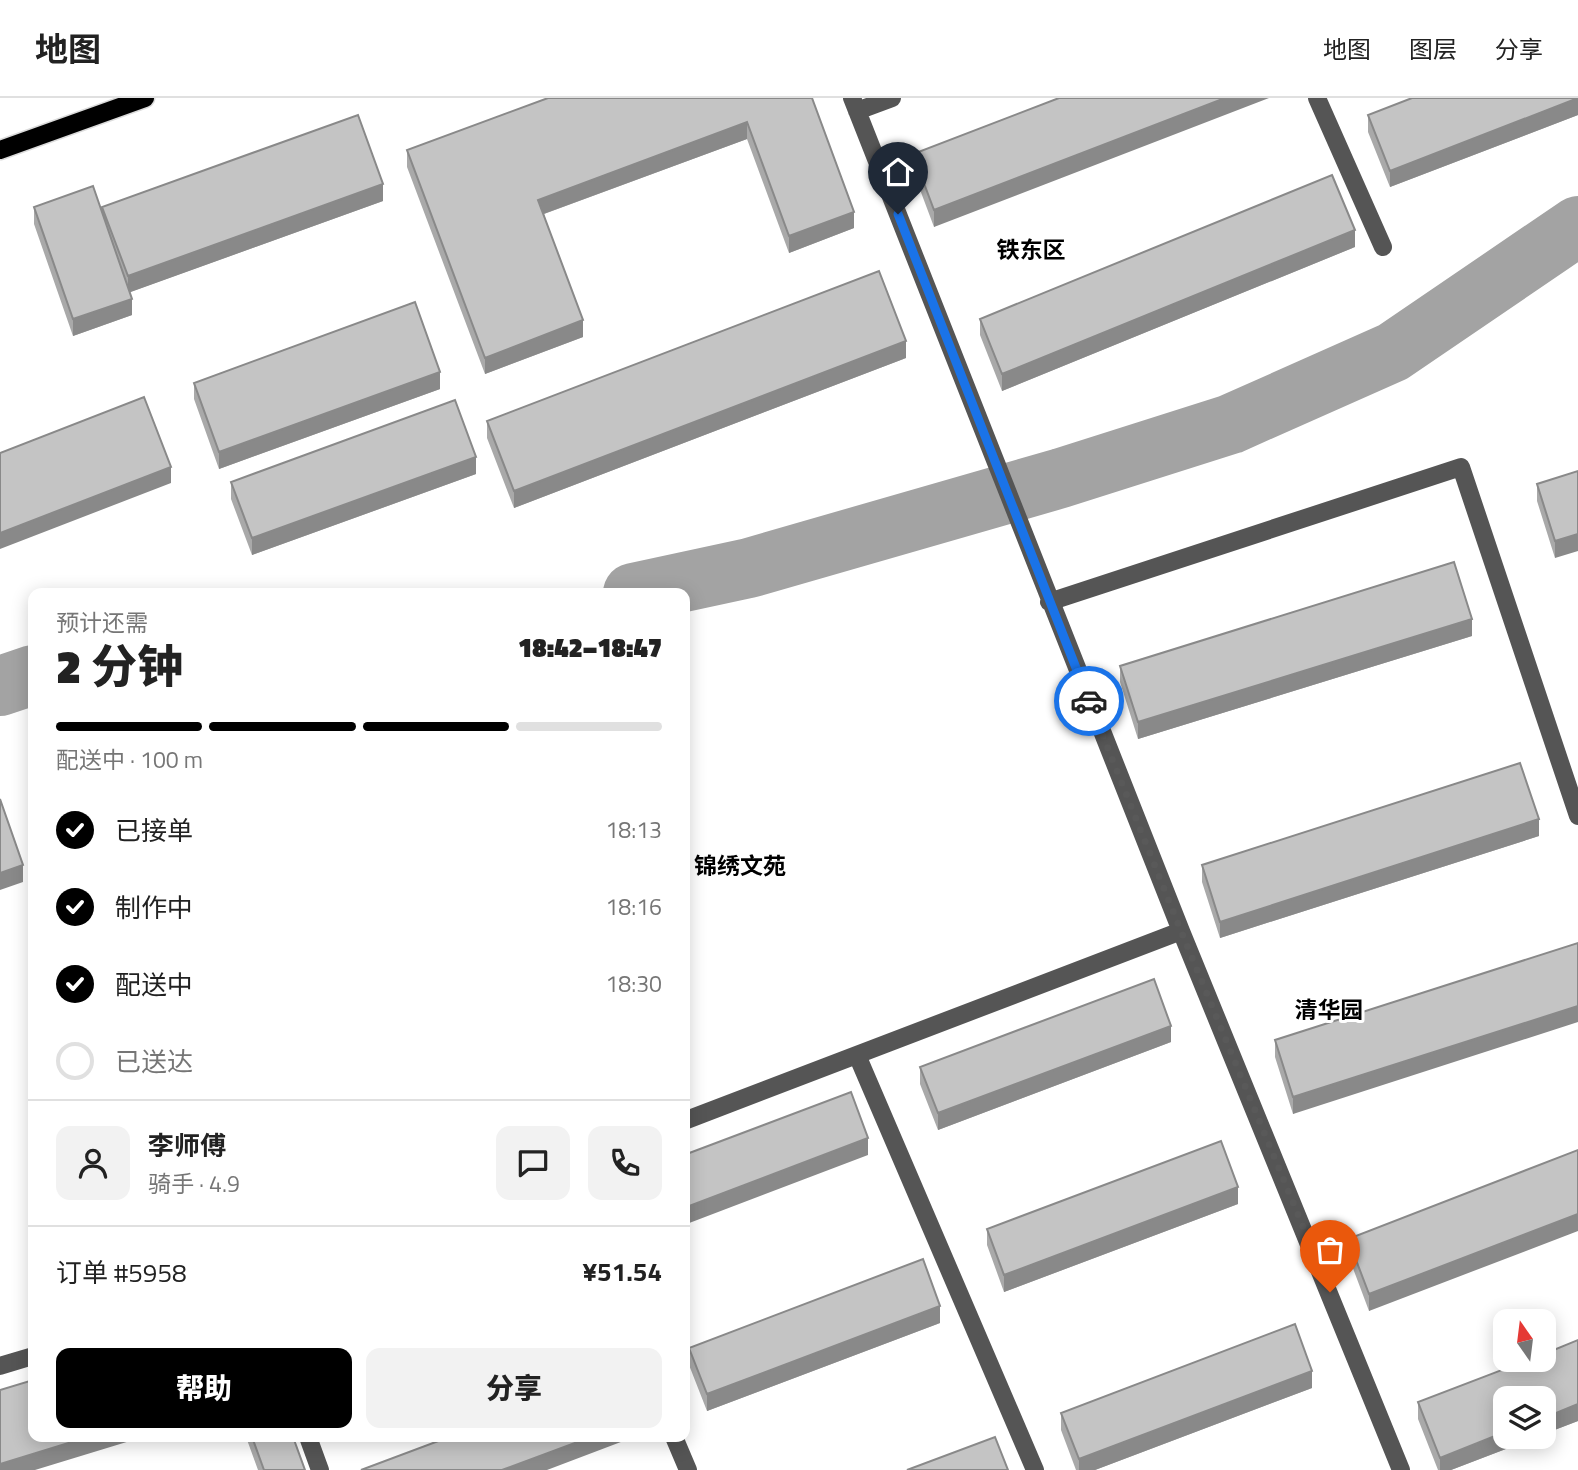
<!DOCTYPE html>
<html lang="zh">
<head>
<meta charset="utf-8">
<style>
  :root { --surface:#fff; --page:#f2f2f2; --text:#222; --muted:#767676; --line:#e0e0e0; --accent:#000 }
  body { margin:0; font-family:"Titillium Web","Noto Sans SC",sans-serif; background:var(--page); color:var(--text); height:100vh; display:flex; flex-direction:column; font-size:26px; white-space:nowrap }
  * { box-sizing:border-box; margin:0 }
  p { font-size:23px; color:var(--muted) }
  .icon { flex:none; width:38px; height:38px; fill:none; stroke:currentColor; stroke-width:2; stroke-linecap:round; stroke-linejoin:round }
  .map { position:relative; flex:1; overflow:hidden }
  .sheet { position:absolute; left:28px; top:490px; width:662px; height:854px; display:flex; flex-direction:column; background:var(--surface); border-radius:14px; box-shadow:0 4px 18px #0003 }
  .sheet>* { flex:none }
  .needle { width:46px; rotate:346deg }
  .buttons { position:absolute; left:1493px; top:1211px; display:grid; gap:14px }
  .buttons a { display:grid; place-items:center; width:63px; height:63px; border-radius:14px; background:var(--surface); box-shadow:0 4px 18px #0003; font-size:35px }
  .pin { position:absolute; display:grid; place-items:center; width:60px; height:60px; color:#fff; margin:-72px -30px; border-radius:50% 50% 50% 0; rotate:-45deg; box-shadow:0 0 7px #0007 }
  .pin .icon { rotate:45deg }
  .courier { position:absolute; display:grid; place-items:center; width:70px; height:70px; margin:-35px; border:5px solid #1a73e8; border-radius:50%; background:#fff; color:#222; box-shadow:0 2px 9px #0007 }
  .head em { font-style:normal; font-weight:800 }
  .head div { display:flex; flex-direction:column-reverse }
  .head { display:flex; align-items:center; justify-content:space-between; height:119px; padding:0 28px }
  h1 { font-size:46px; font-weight:800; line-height:52px }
  .bar { display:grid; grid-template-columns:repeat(4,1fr); gap:10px 7px; align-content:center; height:84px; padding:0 28px }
  .bar i { height:9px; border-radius:5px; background:var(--line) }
  .bar .selected { background:var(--accent) }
  .bar p { grid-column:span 4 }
  .line { display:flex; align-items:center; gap:18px; padding:0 28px; border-top:2px solid var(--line) }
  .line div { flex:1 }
  .round { display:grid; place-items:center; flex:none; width:74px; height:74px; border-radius:14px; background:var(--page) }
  ol { padding:0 28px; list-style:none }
  li { display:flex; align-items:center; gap:21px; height:77px }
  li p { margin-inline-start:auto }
  li .icon { padding:7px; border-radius:50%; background:var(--accent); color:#fff; stroke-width:4 }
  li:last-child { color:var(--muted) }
  li i { width:38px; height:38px; border:4px solid var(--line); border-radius:50% }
  .action { display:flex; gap:14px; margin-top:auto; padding:14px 28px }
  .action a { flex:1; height:80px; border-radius:14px; background:var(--accent); color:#fff; font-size:28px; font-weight:800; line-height:80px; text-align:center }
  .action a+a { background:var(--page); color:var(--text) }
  header { display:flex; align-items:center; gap:42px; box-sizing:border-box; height:98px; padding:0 35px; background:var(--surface); border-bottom:2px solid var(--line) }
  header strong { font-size:33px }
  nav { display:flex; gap:38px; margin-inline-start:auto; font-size:24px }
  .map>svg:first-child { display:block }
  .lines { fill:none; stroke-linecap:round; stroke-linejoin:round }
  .river { stroke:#a3a3a3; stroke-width:60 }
  .major-casing { stroke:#dbdbdb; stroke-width:21 }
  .minor { stroke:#555; stroke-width:18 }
  .major { stroke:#000; stroke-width:18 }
  .wall { fill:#a9a9a9 }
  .shaded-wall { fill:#898989 }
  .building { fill:#c4c4c4; stroke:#898989; stroke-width:2 }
  .done { stroke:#595959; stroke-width:7; stroke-dasharray:0 12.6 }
  .route { stroke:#1a73e8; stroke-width:9 }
  .labels { text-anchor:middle; stroke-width:6; stroke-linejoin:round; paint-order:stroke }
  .neighbourhood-label { font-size:23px; font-weight:bold; fill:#000; stroke:#fff }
</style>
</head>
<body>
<header>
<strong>地图</strong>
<nav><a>地图</a><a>图层</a><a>分享</a></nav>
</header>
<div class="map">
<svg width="1578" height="1372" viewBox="0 0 1578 1372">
  <rect width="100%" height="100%" fill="#fff"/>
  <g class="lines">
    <!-- river -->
    <path class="river" d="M633 495 749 470 1061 380 1231 326 1393 254 1578 128
      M0 588 33 577"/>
    <defs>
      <path id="major" d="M0 52 145 0"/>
    </defs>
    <!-- major casing -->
    <use href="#major" class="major-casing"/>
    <!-- minor -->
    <path class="minor" d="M852 0 1181 833 1401 1372
      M1317 0 1383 149
      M857 13 892 0
      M1049 504 1461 369 1578 718
      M857 957 1035 1372
      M684 1023 1181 833
      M0 1268 33 1258
      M308 1339 320 1372
      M674 1339 688 1372"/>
    <!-- major -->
    <use href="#major" class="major"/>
  </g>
  <!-- wall -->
  <path class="wall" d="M812 0 854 130 789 155 747 41 544 116 583 239 485 276 407 69V52Z
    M1059 0 934 129 913 73V56Z
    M1578 0V17L1390 89 1368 34V17Z
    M383 103 130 194 132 217 73 238 34 126V109L102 115V109Z
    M1355 149 1002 293 980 237V221Z
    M906 260 514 410 487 340V323Z
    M194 285 440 291 219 371 194 301Z
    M1578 373 1555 460 1537 403V386Z
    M476 376 252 457 231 401V384Z
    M1472 538 1138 641 1120 584V568Z
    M1539 738 1220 840 1202 784V767Z
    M1578 845 1293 1016 1275 959V942Z
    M1171 944 938 1032 920 986V969Z
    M1578 1052 1369 1213 1348 1157V1141Z
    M1238 1106 1004 1194 987 1147V1131Z
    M940 1225 707 1313 689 1267V1250Z
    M1578 1242V1323L1544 1336V1300H1505V1339H1537L1451 1372H1438L1418 1321V1304L1528 1262H1544V1256Z
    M1312 1290 1095 1372H1076L1061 1332V1315Z
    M246 1339H293L305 1372H258Z"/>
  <!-- shaded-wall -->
  <path class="shaded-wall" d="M1225 0H1269L934 129V112Z
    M1578 0V17L1390 89V73Z
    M747 24V41L538 118V102Z
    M383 86V103L128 195V178Z
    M854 114V130L789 155V138Z
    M1355 132V149L1002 293V276Z
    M132 201V217L73 238V221Z
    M583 222V239L485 276V260Z
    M906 243V260L514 410V393Z
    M440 274V291L219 371V354Z
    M476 359V376L252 457V440Z
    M171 369V385L0 451V435Z
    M1578 436V453L1555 460V443Z
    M1472 521V538L1138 641V624Z
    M1539 721V738L1220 840V824Z
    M23 767V784L0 792V775Z
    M1578 908V924L1293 1016V999Z
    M1171 928V944L938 1032V1015Z
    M868 1040V1057L684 1127V1110Z
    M1238 1089V1106L1004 1194V1177Z
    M1578 1116V1133L1369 1213V1196Z
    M940 1208V1225L707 1313V1296Z
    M1312 1273V1290L1095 1372H1079V1361Z
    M1578 1306V1323L1544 1336V1320Z
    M1505 1334V1339H1537L1451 1372H1440V1360Z
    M88 1339H143L35 1372H0V1366Z
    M591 1339H634L547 1372H502Z"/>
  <!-- building -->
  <path class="building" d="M548 0H812L854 114 789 138 747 24 538 102 583 222 485 260 407 52Z
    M1059 0H1225L934 112 913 56Z
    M1412 0H1578L1390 73 1368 17Z
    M358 17 383 86 128 178 102 109Z
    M1332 77 1355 132 1002 276 980 221Z
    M93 88 132 201 73 221 34 109Z
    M879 173 906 243 514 393 487 323Z
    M415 204 440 274 219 354 194 285Z
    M144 299 171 369 0 435V355Z
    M455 302 476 359 252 440 231 384Z
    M1578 373V436L1555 443 1537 386Z
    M1454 464 1472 521 1138 624 1120 568Z
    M1520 665 1539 721 1220 824 1202 767Z
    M0 701 23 767 0 775Z
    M1578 845V908L1293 999 1275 942Z
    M1154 881 1171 928 938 1015 920 969Z
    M851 994 868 1040 684 1110V1057Z
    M1221 1043 1238 1089 1004 1177 987 1131Z
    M1578 1052V1116L1369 1196 1348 1141Z
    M923 1161 940 1208 707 1296 689 1250Z
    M1295 1226 1312 1273 1079 1361 1061 1315Z
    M1578 1242V1306L1544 1320V1300H1505V1334L1440 1360 1418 1304 1528 1262H1544V1256Z
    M33 1282V1339H88L0 1366V1292Z
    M252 1339H293L305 1372H264Z
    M449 1339H591L502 1372H361Z
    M995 1339 1008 1372H907Z"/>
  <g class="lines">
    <!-- done -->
    <path class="done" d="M1089 603 1181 833 1330 1194"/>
    <!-- route -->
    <path class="route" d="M898 116 1089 603"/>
  </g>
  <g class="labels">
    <!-- neighbourhood labels -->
    <g class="neighbourhood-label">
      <text x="1031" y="160">铁东区</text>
      <text x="740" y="776">锦绣文苑</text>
      <text x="1329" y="920">清华园</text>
    </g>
  </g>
</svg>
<div class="buttons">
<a><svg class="needle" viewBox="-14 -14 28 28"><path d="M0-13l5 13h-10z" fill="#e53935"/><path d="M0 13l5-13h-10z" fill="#767676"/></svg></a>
<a><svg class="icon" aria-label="layers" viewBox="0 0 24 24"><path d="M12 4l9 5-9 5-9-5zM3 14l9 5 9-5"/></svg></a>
</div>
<div class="pin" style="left:1330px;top:1194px;background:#ea580c"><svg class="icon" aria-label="bag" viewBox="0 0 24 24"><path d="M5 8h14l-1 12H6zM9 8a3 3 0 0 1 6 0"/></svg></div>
<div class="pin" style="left:898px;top:116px;background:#1f2937"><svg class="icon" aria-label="home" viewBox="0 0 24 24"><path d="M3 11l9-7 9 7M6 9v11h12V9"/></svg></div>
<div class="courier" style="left:1089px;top:603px"><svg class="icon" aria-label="car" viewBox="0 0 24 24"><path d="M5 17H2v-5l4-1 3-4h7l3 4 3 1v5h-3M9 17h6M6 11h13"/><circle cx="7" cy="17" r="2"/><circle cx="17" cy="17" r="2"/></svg></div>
<section class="sheet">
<div class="head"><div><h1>2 分钟</h1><p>预计还需</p></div><em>18:42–18:47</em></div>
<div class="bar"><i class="selected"></i><i class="selected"></i><i class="selected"></i><i></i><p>配送中 · 100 m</p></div>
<ol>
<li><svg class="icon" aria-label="check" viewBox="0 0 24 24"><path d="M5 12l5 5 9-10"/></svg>已接单<p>18:13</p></li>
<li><svg class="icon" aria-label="check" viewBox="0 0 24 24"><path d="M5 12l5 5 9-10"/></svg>制作中<p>18:16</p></li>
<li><svg class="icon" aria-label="check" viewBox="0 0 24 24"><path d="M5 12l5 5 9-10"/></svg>配送中<p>18:30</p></li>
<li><i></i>已送达</li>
</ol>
<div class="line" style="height:126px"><a class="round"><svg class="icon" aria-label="person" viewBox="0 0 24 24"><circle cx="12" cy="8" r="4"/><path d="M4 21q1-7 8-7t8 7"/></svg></a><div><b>李师傅</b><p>骑手 · 4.9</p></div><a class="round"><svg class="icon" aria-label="chat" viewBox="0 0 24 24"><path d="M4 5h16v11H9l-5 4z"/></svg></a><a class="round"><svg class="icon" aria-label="phone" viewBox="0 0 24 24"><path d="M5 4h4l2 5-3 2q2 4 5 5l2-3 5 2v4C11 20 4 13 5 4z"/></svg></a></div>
<div class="line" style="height:91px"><div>订单 #5958</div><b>¥51.54</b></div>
<div class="action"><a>帮助</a><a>分享</a></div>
</section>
</div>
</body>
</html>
